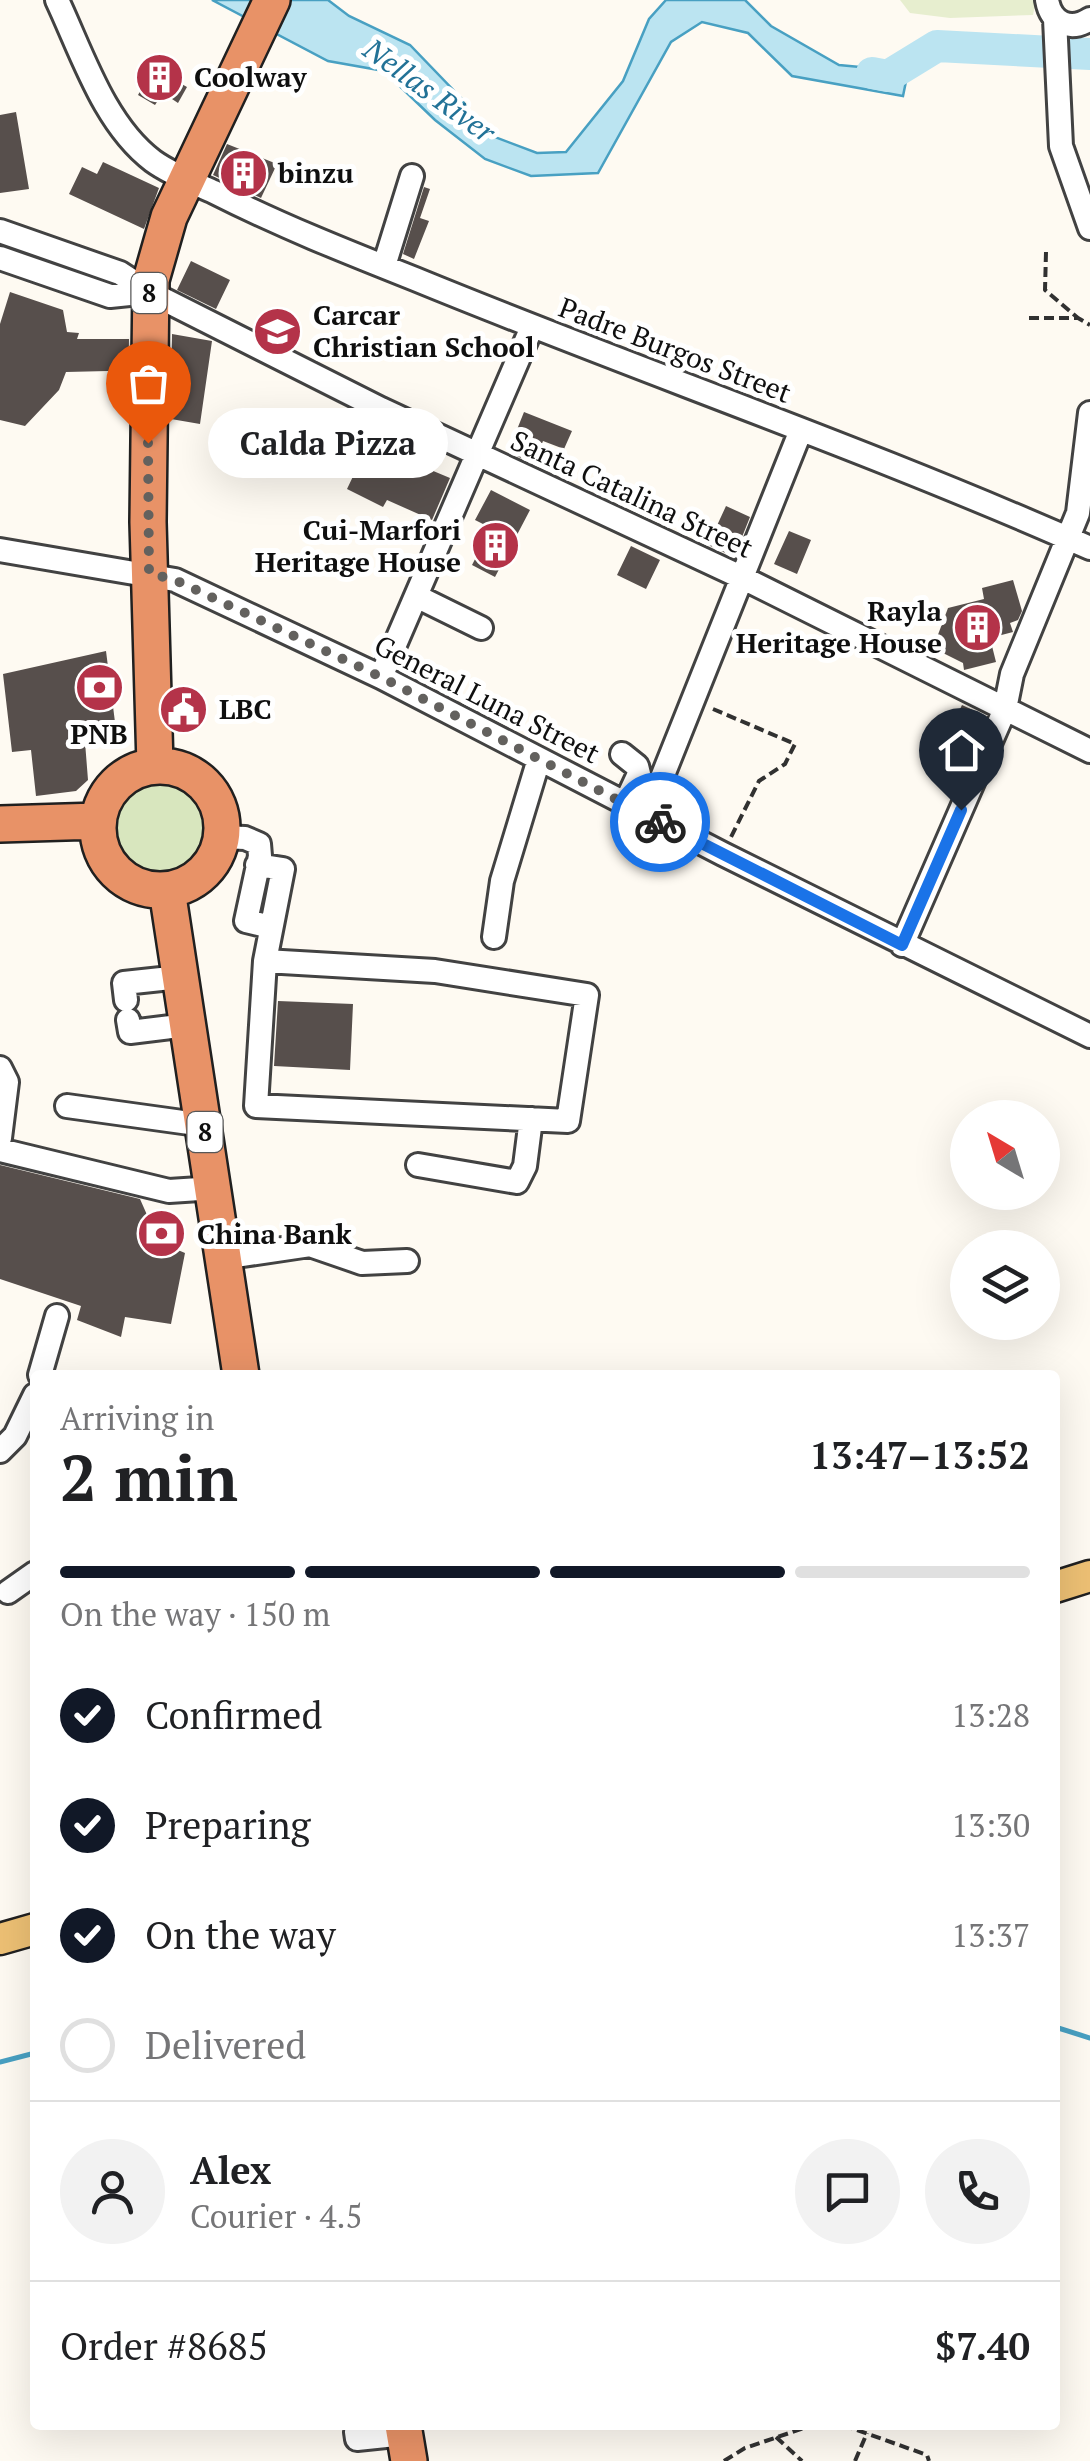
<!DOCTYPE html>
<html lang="en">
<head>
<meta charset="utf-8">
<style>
  :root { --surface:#fff; --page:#f2f2f2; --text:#202124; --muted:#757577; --line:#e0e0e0; --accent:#111827 }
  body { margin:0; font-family:"PT Serif",serif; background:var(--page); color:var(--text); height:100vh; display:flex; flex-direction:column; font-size:38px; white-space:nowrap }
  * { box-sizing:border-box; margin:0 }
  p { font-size:32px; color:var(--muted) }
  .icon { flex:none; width:55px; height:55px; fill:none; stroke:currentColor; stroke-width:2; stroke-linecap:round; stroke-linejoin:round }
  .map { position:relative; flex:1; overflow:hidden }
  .side { position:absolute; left:30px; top:1370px; width:1030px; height:1060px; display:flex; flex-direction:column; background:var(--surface); border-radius:10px; box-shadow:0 10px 40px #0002 }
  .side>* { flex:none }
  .needle { width:65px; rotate:322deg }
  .buttons { position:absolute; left:950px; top:1100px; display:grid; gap:20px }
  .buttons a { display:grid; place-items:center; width:110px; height:110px; border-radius:50%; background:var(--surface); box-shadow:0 10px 40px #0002; font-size:50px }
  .pin { position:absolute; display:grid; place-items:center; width:85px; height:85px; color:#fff; margin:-102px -42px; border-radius:50% 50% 50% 0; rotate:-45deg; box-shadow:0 0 10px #0007 }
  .pin .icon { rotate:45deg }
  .courier { position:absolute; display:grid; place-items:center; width:100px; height:100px; margin:-50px; border:8px solid #1a73e8; border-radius:50%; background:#fff; color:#222; box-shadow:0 2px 12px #0007 }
  .bubble { position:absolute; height:70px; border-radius:35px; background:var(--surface); box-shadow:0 10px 40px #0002; font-size:32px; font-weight:600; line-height:70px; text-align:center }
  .overview em { font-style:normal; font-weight:600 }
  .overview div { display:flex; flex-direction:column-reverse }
  .overview { display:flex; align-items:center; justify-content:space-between; height:170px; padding:0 30px }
  h1 { font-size:65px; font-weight:600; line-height:75px }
  .bar { display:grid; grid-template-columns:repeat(4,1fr); gap:15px 10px; align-content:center; height:120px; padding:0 30px }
  .bar i { height:12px; border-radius:8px; background:var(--line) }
  .bar .active { background:var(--accent) }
  .bar p { grid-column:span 4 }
  .line { display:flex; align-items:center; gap:25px; padding:0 30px; border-top:2px solid var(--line) }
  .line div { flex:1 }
  .round { display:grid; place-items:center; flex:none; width:105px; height:105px; border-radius:52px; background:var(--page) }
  ol { padding:0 30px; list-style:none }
  li { display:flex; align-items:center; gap:30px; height:110px }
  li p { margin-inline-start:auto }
  li .icon { padding:10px; border-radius:50%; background:var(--accent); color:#fff; stroke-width:4 }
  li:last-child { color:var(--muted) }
  li i { width:55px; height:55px; border:5px solid var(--line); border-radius:50% }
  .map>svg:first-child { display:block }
  .green { fill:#d8e6be }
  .pitch { fill:#e7eecf }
  .water { fill:#bbe4f1; stroke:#48a0c2; stroke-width:2.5 }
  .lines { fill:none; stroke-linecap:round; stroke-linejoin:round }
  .stream { stroke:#48a0c2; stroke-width:5 }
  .river { stroke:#bbe4f1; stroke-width:32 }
  .building { fill:#574f4c }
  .minor-casing { stroke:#424242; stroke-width:28 }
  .major-casing { stroke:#202020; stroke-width:35 }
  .highway-casing { stroke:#202020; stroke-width:40 }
  .path { stroke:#313131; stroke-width:4; stroke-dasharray:10 5; stroke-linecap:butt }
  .minor { stroke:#fff; stroke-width:22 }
  .major { stroke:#edc074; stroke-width:30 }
  .highway { stroke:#e89267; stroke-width:35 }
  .done { stroke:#63615e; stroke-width:10; stroke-dasharray:0 18 }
  .route { stroke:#1a73e8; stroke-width:12 }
  .labels { text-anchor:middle; stroke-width:10; stroke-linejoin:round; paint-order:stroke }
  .shield { fill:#fff; stroke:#575757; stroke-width:2.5 }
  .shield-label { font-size:25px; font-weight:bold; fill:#0f0f0f }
  .poi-label { font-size:28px; font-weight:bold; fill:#0f0f0f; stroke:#fff; text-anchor:start }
  .street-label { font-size:28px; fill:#0f0f0f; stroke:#fff }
  .water-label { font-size:30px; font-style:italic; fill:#227297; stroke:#fff }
</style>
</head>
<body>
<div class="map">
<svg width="1090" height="2461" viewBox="0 0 1090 2461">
  <rect width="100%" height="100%" fill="#fefaf2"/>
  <!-- green -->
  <path class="green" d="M104 828a56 56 0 1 1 112 0a56 56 0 1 1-112 0Z"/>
  <!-- pitch -->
  <path class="pitch" d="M900 0H1036L1033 15 950 18 910 13Z"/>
  <!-- water -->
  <path class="water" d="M212 0H328L349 16 410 45 461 98 479 131 537 153 566 152 623 81 649 19 666 0H745L771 26 839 65 881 69 913 47 903 96 792 76 748 33 702 22 671 42 598 173 531 176 485 159 435 120 384 71 328 61Z"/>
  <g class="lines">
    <!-- stream -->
    <path class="stream" d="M1055 2027 1090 2038
      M0 2062 35 2053"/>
    <!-- river -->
    <path class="river" d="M872 73 888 76 937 46 1090 54"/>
  </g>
  <!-- building -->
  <path class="building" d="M153 68 187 87 178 103 163 93 155 105 138 95Z
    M16 112 29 189 0 193V115Z
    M227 144 277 164 261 198 213 175Z
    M103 162 159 188 144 229 69 194 82 167 97 174Z
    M424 187 430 189 420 218 429 221 414 259 403 254Z
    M191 261 230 280 216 309 177 290Z
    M10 292 63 310 67 332 79 333 77 339H129L128 393H108V371L66 372 59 390 25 426 0 420V324Z
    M172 334 212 341 200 424 171 419Z
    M524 412 572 431 564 449 543 441 534 464 508 452Z
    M375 432 412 451 407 460 450 478 432 520 387 500 383 507 347 489 357 468 346 462 357 439 368 445Z
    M491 490 530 510 495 577 472 565 491 528 475 520Z
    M726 506 750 517 734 557 708 545Z
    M789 531 811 540 797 574 774 564Z
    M631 546 660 560 646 589 617 575Z
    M1013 580 1022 611 1018 620 1010 623 1013 632 990 638 996 662 964 670 963 663 933 648 948 608 984 599 982 588Z
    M106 651 117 738 85 742 88 780 76 791 36 796 31 750 12 752 3 674Z
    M962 705 986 716 964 764 956 760 949 776 931 769Z
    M278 1001 353 1004 350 1070 274 1066Z
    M0 1165 140 1199 159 1242 185 1253 171 1324 125 1317 121 1337 77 1320 81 1306 0 1279Z"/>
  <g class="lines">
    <defs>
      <path id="minor" d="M57 0C82 53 104 124 153 161 171 174 194 183 214 192 279 225 347 252 415 279 639 371 869 450 1090 548
        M1047 0C1051 23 1070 32 1090 19
        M1055 19 1061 146 1090 228
        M0 231 120 273 149 292 381 409 743 578 1090 751
        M0 258 110 296 149 292
        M384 266 412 176
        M0 550 175 580 381 677 723 854 1090 1036
        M418 597 481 628
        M381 677 532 327
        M622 754 637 766 639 774 625 804
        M647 815 801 430
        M222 837 245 838 259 844 260 856 246 921 271 927
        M257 865 283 869 265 961 256 1106 568 1121 587 995 435 971 265 961
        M494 937 502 881 539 759
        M902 945 1005 709 1012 674 1078 513 1090 413
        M126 1000 124 983 180 977
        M128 1020 130 1032 187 1025
        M0 1068 7 1082 0 1138
        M67 1106 204 1125
        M0 1150 169 1191 215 1188
        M418 1165 517 1182 525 1166 531 1119
        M222 1258 310 1245 362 1263 407 1261
        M40 1375 57 1316
        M0 1451 15 1436 35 1395
        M8 1592 35 1573
        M356 2432 357 2439 405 2434"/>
      <path id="major" d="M1055 1587 1090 1576
        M0 1939 35 1929"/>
      <path id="highway" d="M155 765 148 522 151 280 169 217 272 0
        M98 828a62 62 0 1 1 124 0a62 62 0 1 1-124 0Z
        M0 824 98 821
        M167 890 241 1375
        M403 2425 409 2461"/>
    </defs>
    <!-- minor casing -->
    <use href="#minor" class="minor-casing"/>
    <!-- major casing -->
    <use href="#major" class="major-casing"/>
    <!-- highway casing -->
    <use href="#highway" class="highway-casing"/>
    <!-- path -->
    <path class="path" d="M1046 252 1045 290 1078 318
      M1029 318H1078L1090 325
      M713 709 795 744 785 764 759 781 731 837
      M843 2425 927 2455 929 2461
      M776 2437 802 2461
      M724 2461 745 2448 813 2425
      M855 2461 867 2433"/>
    <!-- minor -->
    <use href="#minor" class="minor"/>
    <!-- major -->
    <use href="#major" class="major"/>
    <!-- highway -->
    <use href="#highway" class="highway"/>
  </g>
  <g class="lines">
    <!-- done -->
    <path class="done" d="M148 443 149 573 175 580 381 677 660 822"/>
    <!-- route -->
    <path class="route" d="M660 822 902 945 961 810"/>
  </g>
  <!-- icons -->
  <defs>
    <symbol id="building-disc" viewBox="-11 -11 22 22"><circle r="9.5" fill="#b43349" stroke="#fff"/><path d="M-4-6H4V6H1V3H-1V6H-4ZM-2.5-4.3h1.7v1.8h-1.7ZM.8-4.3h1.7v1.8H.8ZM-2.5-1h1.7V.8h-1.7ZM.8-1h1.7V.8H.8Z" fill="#fff"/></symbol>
    <symbol id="school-disc" viewBox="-11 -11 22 22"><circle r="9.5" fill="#b43349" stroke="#fff"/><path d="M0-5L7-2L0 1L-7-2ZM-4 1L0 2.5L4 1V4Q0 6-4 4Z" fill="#fff"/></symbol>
    <symbol id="bank-disc" viewBox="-11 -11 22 22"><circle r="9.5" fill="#b43349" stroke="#fff"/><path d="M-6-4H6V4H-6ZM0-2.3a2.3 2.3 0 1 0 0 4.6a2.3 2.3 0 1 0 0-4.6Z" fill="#fff"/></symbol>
    <symbol id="civic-disc" viewBox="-11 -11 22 22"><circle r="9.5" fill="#b43349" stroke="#fff"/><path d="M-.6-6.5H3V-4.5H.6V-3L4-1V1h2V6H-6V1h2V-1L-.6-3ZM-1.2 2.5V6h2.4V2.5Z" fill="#fff"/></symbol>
  </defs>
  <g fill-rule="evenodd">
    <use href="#building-disc" x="132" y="50" width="55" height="55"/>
    <use href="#building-disc" x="216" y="146" width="55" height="55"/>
    <use href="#school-disc" x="250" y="304" width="55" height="55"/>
    <use href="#building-disc" x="468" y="518" width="55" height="55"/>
    <use href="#building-disc" x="950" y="600" width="55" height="55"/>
    <use href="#bank-disc" x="72" y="660" width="55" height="55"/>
    <use href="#civic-disc" x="156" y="682" width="55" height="55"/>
    <use href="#bank-disc" x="134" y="1206" width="55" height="55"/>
  </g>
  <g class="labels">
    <!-- shield labels -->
    <g class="shield">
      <rect x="131.5" y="273" width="35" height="40" rx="8"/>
      <rect x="187.5" y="1112" width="35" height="40" rx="8"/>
    </g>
    <g class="shield-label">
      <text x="149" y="302">8</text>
      <text x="205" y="1141">8</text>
    </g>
    <!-- poi labels -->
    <g class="poi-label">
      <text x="194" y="87">Coolway</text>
      <text x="278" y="183">binzu</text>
      <text x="313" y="325">Carcar<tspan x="313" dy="32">Christian School</tspan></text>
      <text x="461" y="540" text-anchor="end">Cui-Marfori<tspan x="461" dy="32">Heritage House</tspan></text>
      <text x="942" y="621" text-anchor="end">Rayla<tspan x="942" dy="32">Heritage House</tspan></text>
      <text x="219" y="719">LBC</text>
      <text x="99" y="744" text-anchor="middle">PNB</text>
      <text x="197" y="1244">China Bank</text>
    </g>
    <!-- street labels -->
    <g class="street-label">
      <text transform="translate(675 350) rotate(21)" y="10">Padre Burgos Street</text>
      <text transform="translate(632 494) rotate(25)" y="10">Santa Catalina Street</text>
      <text transform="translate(487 699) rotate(27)" y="10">General Luna Street</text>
    </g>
    <!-- water labels -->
    <g class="water-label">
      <text transform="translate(429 91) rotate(36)" y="10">Nellas River</text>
    </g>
  </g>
</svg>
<div class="buttons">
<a><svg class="needle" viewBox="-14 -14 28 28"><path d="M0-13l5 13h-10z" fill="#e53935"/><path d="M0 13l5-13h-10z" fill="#757577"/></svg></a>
<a><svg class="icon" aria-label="layers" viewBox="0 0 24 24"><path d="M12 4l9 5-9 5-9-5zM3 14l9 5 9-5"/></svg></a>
</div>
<div class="pin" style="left:148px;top:443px;background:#ea580c"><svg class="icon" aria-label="bag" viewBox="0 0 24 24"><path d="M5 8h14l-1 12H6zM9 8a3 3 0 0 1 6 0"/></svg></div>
<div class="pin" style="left:961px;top:810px;background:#1f2937"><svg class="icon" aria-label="home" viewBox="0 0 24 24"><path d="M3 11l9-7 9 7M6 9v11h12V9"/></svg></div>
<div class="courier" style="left:660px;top:822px"><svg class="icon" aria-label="bike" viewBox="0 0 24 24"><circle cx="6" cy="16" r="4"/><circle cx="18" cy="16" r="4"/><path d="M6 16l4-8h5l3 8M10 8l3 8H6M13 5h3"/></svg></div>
<div class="bubble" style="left:208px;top:408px;width:240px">Calda Pizza</div>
<section class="side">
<div class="overview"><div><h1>2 min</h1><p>Arriving in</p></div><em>13:47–13:52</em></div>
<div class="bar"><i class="active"></i><i class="active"></i><i class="active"></i><i></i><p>On the way · 150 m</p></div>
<ol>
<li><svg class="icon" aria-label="check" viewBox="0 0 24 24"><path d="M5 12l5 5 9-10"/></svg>Confirmed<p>13:28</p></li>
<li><svg class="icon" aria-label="check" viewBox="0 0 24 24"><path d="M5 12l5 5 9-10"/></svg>Preparing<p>13:30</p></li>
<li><svg class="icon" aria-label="check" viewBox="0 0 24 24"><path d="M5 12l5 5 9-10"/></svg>On the way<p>13:37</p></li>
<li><i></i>Delivered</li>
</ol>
<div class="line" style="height:180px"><a class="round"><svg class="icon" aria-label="person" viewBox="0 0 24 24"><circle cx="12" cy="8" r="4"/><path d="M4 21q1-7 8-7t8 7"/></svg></a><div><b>Alex</b><p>Courier · 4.5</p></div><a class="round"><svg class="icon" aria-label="chat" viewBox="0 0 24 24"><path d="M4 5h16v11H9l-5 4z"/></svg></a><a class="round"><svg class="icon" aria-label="phone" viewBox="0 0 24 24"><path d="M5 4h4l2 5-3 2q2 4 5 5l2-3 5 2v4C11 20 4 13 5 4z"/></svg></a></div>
<div class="line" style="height:130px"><div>Order #8685</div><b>$7.40</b></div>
</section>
</div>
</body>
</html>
